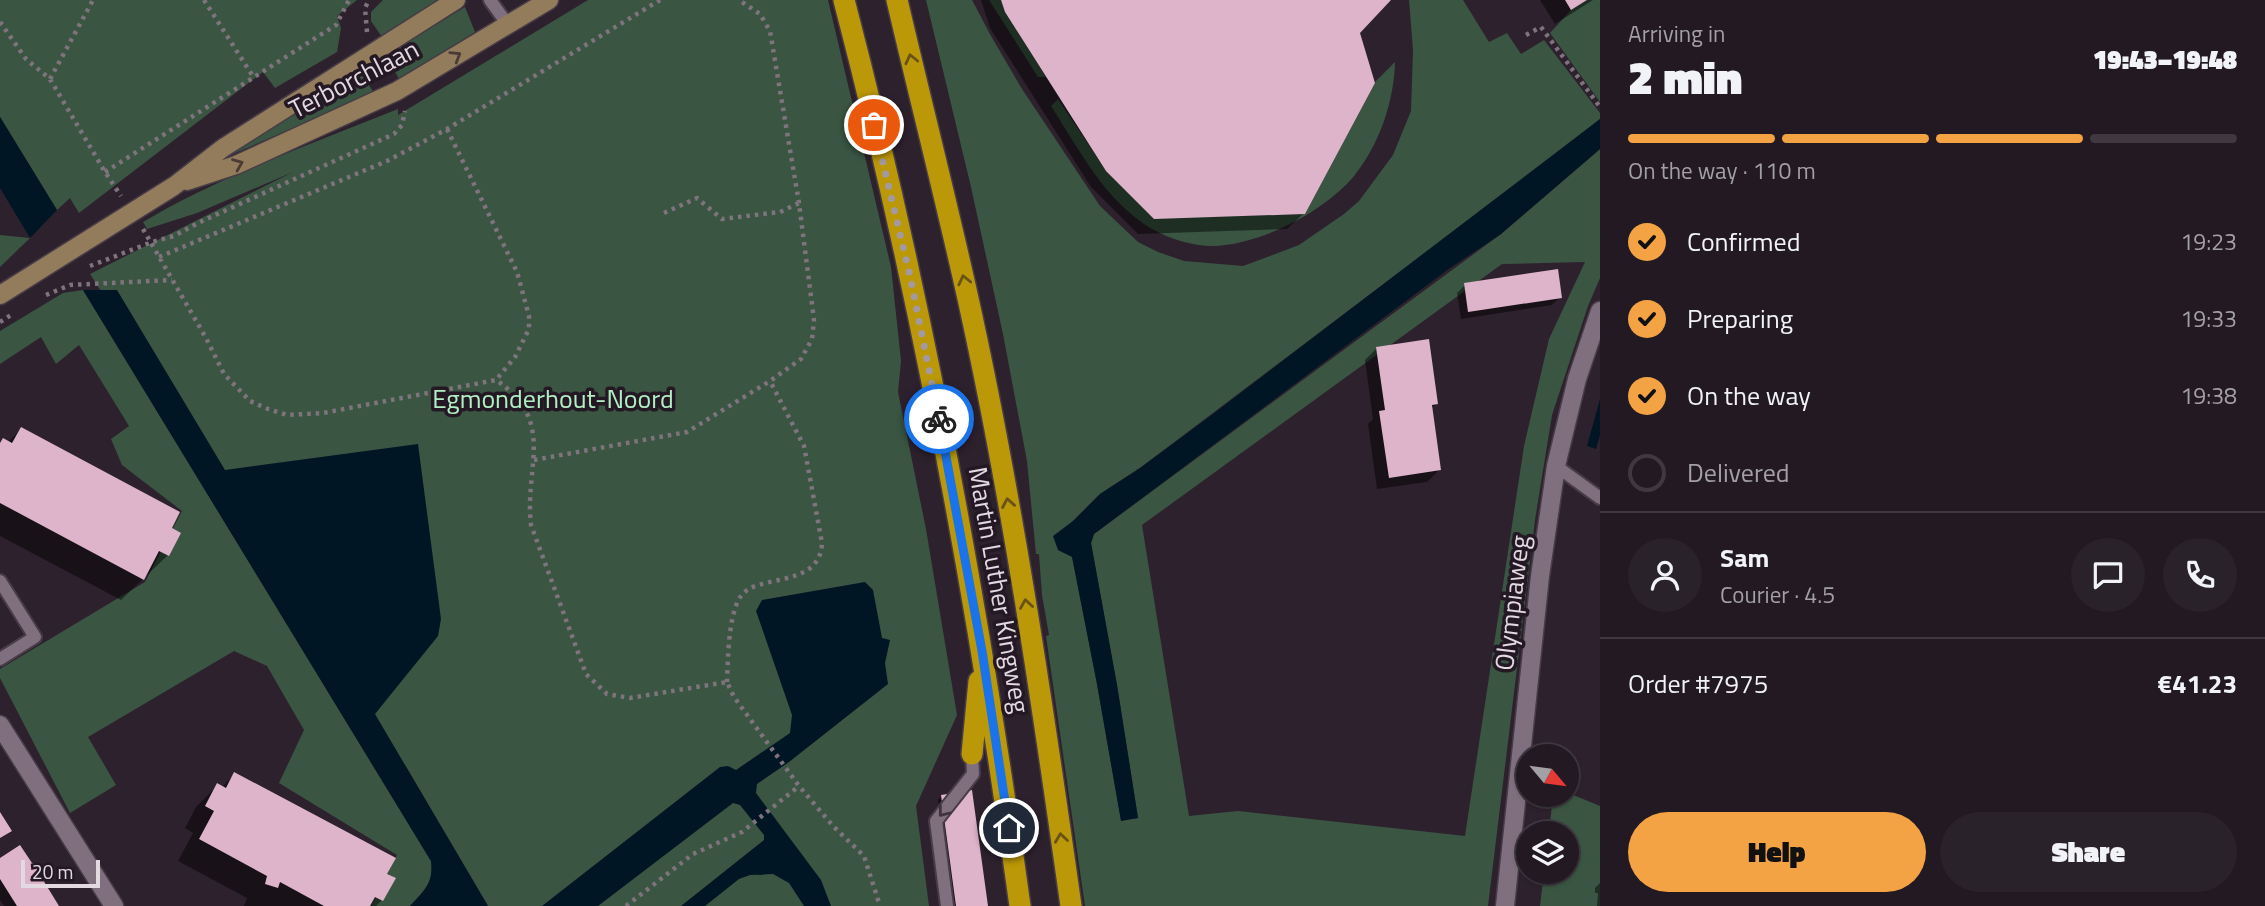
<!DOCTYPE html>
<html lang="en">
<head>
<meta charset="utf-8">
<style>
  :root { --surface:#221922; --page:#2a222a; --text:#f1f3f6; --muted:#a2a0a5; --line:#3f3840; --accent:#f4a344 }
  body { margin:0; font-family:"Titillium Web",sans-serif; background:var(--page); color:var(--text); height:100vh; display:flex; flex-direction:column; font-size:26px; white-space:nowrap }
  * { box-sizing:border-box; margin:0 }
  p { font-size:23px; color:var(--muted) }
  .icon { flex:none; width:38px; height:38px; fill:none; stroke:currentColor; stroke-width:2; stroke-linecap:round; stroke-linejoin:round }
  .map { position:relative; flex:1; overflow:hidden }
  .panel { display:flex; flex-direction:column; background:var(--surface); width:665px }
  .panel>* { flex:none }
  .needle { width:46px; rotate:119deg }
  .fabs { position:absolute; left:1516px; top:744px; display:grid; gap:14px }
  .fabs a { display:grid; place-items:center; width:63px; height:63px; border-radius:50%; background:var(--surface); box-shadow:0 2px 5px #0004,0 0 0 2px var(--line); font-size:35px }
  .scale { position:absolute; left:21px; bottom:18px; width:79px; box-sizing:border-box; padding-left:7px; border:4px solid #e2d9e1; border-top:0; font-size:19px; line-height:24px; white-space:nowrap; color:#e2d9e1; -webkit-text-stroke:5px #241824; paint-order:stroke }
  .pin { position:absolute; display:grid; place-items:center; width:60px; height:60px; color:#fff; margin:-30px; border:4px solid #fff; border-radius:50%; box-shadow:0 2px 7px #0007 }
  .courier { position:absolute; display:grid; place-items:center; width:70px; height:70px; margin:-35px; border:5px solid #1a73e8; border-radius:50%; background:#fff; color:#222; box-shadow:0 2px 9px #0007 }
  .head em { font-style:normal; font-weight:800 }
  .head div { display:flex; flex-direction:column-reverse }
  .head { display:flex; align-items:center; justify-content:space-between; height:119px; padding:0 28px }
  h1 { font-size:46px; font-weight:800; line-height:52px }
  .bar { display:grid; grid-template-columns:repeat(4,1fr); gap:10px 7px; align-content:center; height:84px; padding:0 28px }
  .bar i { height:9px; border-radius:5px; background:var(--line) }
  .bar .current { background:var(--accent) }
  .bar p { grid-column:span 4 }
  .line { display:flex; align-items:center; gap:18px; padding:0 28px; border-top:2px solid var(--line) }
  .line div { flex:1 }
  .round { display:grid; place-items:center; flex:none; width:74px; height:74px; border-radius:37px; background:var(--page) }
  ol { padding:0 28px; list-style:none }
  li { display:flex; align-items:center; gap:21px; height:77px }
  li p { margin-inline-start:auto }
  li .icon { padding:7px; border-radius:50%; background:var(--accent); color:#111; stroke-width:4 }
  li:last-child { color:var(--muted) }
  li i { width:38px; height:38px; border:4px solid var(--line); border-radius:50% }
  .primary-button { display:flex; gap:14px; margin-top:auto; padding:14px 28px }
  .primary-button a { flex:1; height:80px; border-radius:42px; background:var(--accent); color:#111; font-size:28px; font-weight:800; line-height:80px; text-align:center }
  .primary-button a+a { background:var(--page); color:var(--text) }
  main { display:flex; flex:1; min-height:0 }
  .map>svg:first-child { display:block }
  .green { fill:#3a5642; fill-rule:evenodd }
  .water { fill:#001625 }
  .shadow { fill:#0007 }
  .building { fill:#deb4cb }
  .lines { fill:none; stroke-linecap:round; stroke-linejoin:round }
  .lane-casing { stroke:#473c47; stroke-width:16 }
  .street-casing { stroke:#473c47; stroke-width:21 }
  .secondary-casing { stroke:#473c47; stroke-width:21 }
  .highway-casing { stroke:#473c47; stroke-width:24 }
  .path { stroke:#7f747e; stroke-width:4.5; stroke-dasharray:3.5 5; stroke-linecap:butt }
  .lane { stroke:#80707f; stroke-width:12 }
  .street { stroke:#80707f; stroke-width:18 }
  .secondary { stroke:#927c5b; stroke-width:18 }
  .highway { stroke:#bb9807; stroke-width:21 }
  .oneway { stroke:#4a3b37 }
  .oneway2 { stroke:#685217 }
  .oneway3 { stroke:#40323f }
  .done { stroke:#a399a2; stroke-width:7; stroke-dasharray:0 12.6 }
  .route { stroke:#1a73e8; stroke-width:9 }
  .labels { text-anchor:middle; stroke-width:7; stroke-linejoin:round; paint-order:stroke }
  .street-label { font-size:26px; fill:#e2d9e1; stroke:#241824 }
  .park-label { font-size:26px; fill:#b1efc3; stroke:#241824 }
</style>
</head>
<body>
<main>
<div class="map">
<svg width="1600" height="906" viewBox="0 0 1600 906">
  <rect width="100%" height="100%" fill="#2e212e"/>
  <!-- green -->
  <path class="green" d="M0 0H357L337 16 341 28 337 52 275 88 263 72 79 213 70 198 57 210 0 117Z
    M383 0H440L382 37 371 21V12Z
    M588 0H828L891 267 901 361 898 392 926 529 957 715 916 806 929 906H488L408 770 90 274 293 172 197 213 147 229 143 222C222 175 312 144 398 109V115Z
    M926 0H972L991 36 1022 89 1100 206 1138 242 1158 252 1184 261 1243 266 1299 245 1344 214 1359 201 1393 155 1411 111 1413 50 1409 0H1463L1489 42 1507 33 1521 54 1544 40 1600 113V119L1569 144 1140 468 1100 494 1073 521 1058 550 1072 556 1097 684 1121 820 1138 818 1117 685 1091 543 1094 534 1501 234 1600 149V278L1588 306 1552 415 1535 520 1488 906H1085L1046 636 1049 635 1042 595 1039 554H1036L1027 461 1003 334 971 187ZM1585 262 1549 339 1524 446 1465 836 1238 811 1189 816 1142 525 1502 264Z
    M989 0H1001L1005 12 1046 77H1038Z
    M1587 0H1600V102L1550 33 1571 10Z
    M465 7 475 32 399 79 386 55Z
    M1395 62C1394 102 1379 145 1354 176 1324 212 1260 245 1213 246 1192 246 1170 239 1152 229 1105 201 1080 151 1051 106L1058 99 1105 169 1154 218 1305 214 1376 81Z
    M360 71 374 93 219 160Z
    M0 235 30 238 0 267Z
    M83 290 431 861C434 883 424 891 410 906H371L397 855 279 783 304 730 267 666 234 651 88 737 116 785 70 813 0 678V669L145 582 182 511 122 465 111 439 129 426 79 345 56 364 41 337 0 364V331L63 293Z
    M1566 792 1600 806V906H1540L1544 872H1566V833H1549L1553 795 1566 794Z"/>
  <!-- water -->
  <path class="water" d="M0 117 57 210 30 238 0 188Z
    M1600 119V149L1501 234 1450 268 1094 534 1091 543 1117 685 1138 818 1121 821 1097 684 1072 557 1058 550 1053 536 1073 521 1100 494 1140 468 1209 417Z
    M83 290H117L225 470 418 444 441 619 438 636 375 714 488 906H410C424 891 434 883 431 861Z
    M1600 399V435L1596 449 1587 446Z
    M865 582 873 590 882 638 890 640 885 663 888 684 789 762 757 784 756 793 821 880 831 906H804L789 883 773 874 750 875 739 879 705 906H681L764 840V835L740 805 733 803 598 906H542L720 767 728 766 736 770 790 733 792 715 756 611 762 600Z"/>
  <!-- shadow -->
  <path class="shadow" d="M981 0H1388L1358 33 1304 213 1287 229 1138 234 1091 187 990 28Z
    M1540 0H1593L1555 24Z
    M1465 285 1560 297 1552 305 1461 319 1457 293Z
    M1377 348 1436 404 1431 409 1439 470 1427 482 1377 489 1368 424 1373 419 1365 360Z
    M21 429 169 529 168 555 121 600 0 536V443L8 442Z
    M235 774 385 875 382 900 376 906H244L247 898 178 861 193 833 185 828 196 807 218 785 222 787Z
    M941 796 986 906H953L938 800Z
    M0 860 38 876 57 906H4L0 900Z
    M1600 883V906H1597L1598 893H1595V888Z"/>
  <!-- building -->
  <path class="building" d="M1001 0H1391L1360 33 1375 83 1305 214 1154 219 1106 171 1005 12Z
    M1565 0H1587L1571 10Z
    M1558 269 1562 298 1468 312 1464 283Z
    M1429 339 1438 404 1432 405 1441 470 1389 478 1379 411 1385 410 1376 347Z
    M21 427 180 512 172 528 181 533 169 556 159 551 144 580 0 503V443L3 438 12 443Z
    M234 772 396 858 387 874 396 878 383 901 375 897 370 906H324L280 882 278 888 265 884 267 876 199 839 214 811 205 806 217 783 226 788Z
    M972 790 988 906H956L941 795Z
    M0 812 12 831 0 838Z
    M20 845 32 863 38 864 42 869 40 875 59 906H17L0 879V858Z"/>
  <g class="lines">
    <defs>
      <path id="lane" d="M490 0 508 25
        M1556 466 1600 498
        M0 581 35 637 0 659
        M947 906 936 821 973 774 972 754"/>
      <path id="street" d="M0 725 114 906
        M1505 906 1540 576 1556 466 1577 379 1600 311"/>
      <path id="secondary" d="M187 181 236 165 397 91 549 0
        M0 295 174 186 223 148 456 0"/>
      <path id="highway" d="M844 0C922 298 978 601 1020 906
        M897 0C920 98 945 196 967 294 1012 496 1042 701 1071 906
        M972 754 979 681"/>
    </defs>
    <!-- lane casing -->
    <use href="#lane" class="lane-casing"/>
    <!-- street casing -->
    <use href="#street" class="street-casing"/>
    <!-- secondary casing -->
    <use href="#secondary" class="secondary-casing"/>
    <!-- highway casing -->
    <use href="#highway" class="highway-casing"/>
    <!-- path -->
    <path class="path" d="M204 0 254 78
      M0 22 26 59 50 79 105 172 121 196
      M367 32 365 8 369 0
      M1526 35 1541 27 1600 107
      M50 79 93 0
      M447 129 517 272 529 316V329L515 357 496 380
      M105 172 336 25 349 0
      M664 213 697 198 722 219 780 212 799 203
      M143 229 206 338 224 374 250 401 268 409 287 415 323 413 496 380C557 422 524 466 531 525L586 674 607 694 630 698 727 682 734 697 799 786 833 826 864 856 880 906
      M159 257 387 161 447 129 660 0
      M90 266 152 242 174 236 200 222 394 134 402 125 405 111
      M46 295 70 285 172 280
      M0 322 11 315
      M534 460 687 432 770 381 801 359 812 339 814 320 799 203 770 31 760 14 739 0
      M727 682C728 660 728 614 741 596 757 573 820 589 822 543L804 446 770 381
      M626 906 693 854 742 832 799 786"/>
    <!-- lane -->
    <use href="#lane" class="lane"/>
    <!-- street -->
    <use href="#street" class="street"/>
    <!-- secondary -->
    <use href="#secondary" class="secondary"/>
    <!-- highway -->
    <use href="#highway" class="highway"/>
  </g>
  <!-- one-way arrows -->
  <defs><path id="oneway-chevron" d="M-2-3.5L2.5 0L-2 3.5" fill="none" stroke-width="1.6" stroke-linecap="round" stroke-linejoin="round" transform="scale(1.75)"/></defs>
  <g class="oneway">
    <use href="#oneway-chevron" transform="translate(456 56) rotate(-31)"/>
    <use href="#oneway-chevron" transform="translate(238 164) rotate(-22)"/>
  </g>
  <g class="oneway2">
    <use href="#oneway-chevron" transform="translate(911 59) rotate(-103)"/>
    <use href="#oneway-chevron" transform="translate(964 280) rotate(-103)"/>
    <use href="#oneway-chevron" transform="translate(1008 503) rotate(-100)"/>
    <use href="#oneway-chevron" transform="translate(1026 604) rotate(-99)"/>
    <use href="#oneway-chevron" transform="translate(1061 838) rotate(-98)"/>
  </g>
  <use class="oneway3" href="#oneway-chevron" transform="translate(943 812) rotate(128)"/>
  <g class="lines">
    <!-- done -->
    <path class="done" d="M874 125 910 276 939 419"/>
    <!-- route -->
    <path class="route" d="M939 419 982 651 1009 828"/>
  </g>
  <g class="labels">
    <!-- street labels -->
    <g class="street-label">
      <text transform="translate(354 79) rotate(-27)" y="9">Terborchlaan</text>
      <text transform="translate(999 590) rotate(80)" y="9">Martin Luther Kingweg</text>
      <text transform="translate(1512 603) rotate(-83)" y="9">Olympiaweg</text>
    </g>
    <!-- park labels -->
    <g class="park-label">
      <text x="553" y="408">Egmonderhout-Noord</text>
    </g>
  </g>
</svg>
<div class="fabs">
<a><svg class="needle" viewBox="-14 -14 28 28"><path d="M0-13l5 13h-10z" fill="#e53935"/><path d="M0 13l5-13h-10z" fill="#a2a0a5"/></svg></a>
<a><svg class="icon" aria-label="layers" viewBox="0 0 24 24"><path d="M12 4l9 5-9 5-9-5zM3 14l9 5 9-5"/></svg></a>
</div>
<div class="scale">20 m</div>
<div class="pin" style="left:874px;top:125px;background:#ea580c"><svg class="icon" aria-label="bag" viewBox="0 0 24 24"><path d="M5 8h14l-1 12H6zM9 8a3 3 0 0 1 6 0"/></svg></div>
<div class="pin" style="left:1009px;top:828px;background:#1f2937"><svg class="icon" aria-label="home" viewBox="0 0 24 24"><path d="M3 11l9-7 9 7M6 9v11h12V9"/></svg></div>
<div class="courier" style="left:939px;top:419px"><svg class="icon" aria-label="bike" viewBox="0 0 24 24"><circle cx="6" cy="16" r="4"/><circle cx="18" cy="16" r="4"/><path d="M6 16l4-8h5l3 8M10 8l3 8H6M13 5h3"/></svg></div>
</div>
<section class="panel">
<div class="head"><div><h1>2 min</h1><p>Arriving in</p></div><em>19:43–19:48</em></div>
<div class="bar"><i class="current"></i><i class="current"></i><i class="current"></i><i></i><p>On the way · 110 m</p></div>
<ol>
<li><svg class="icon" aria-label="check" viewBox="0 0 24 24"><path d="M5 12l5 5 9-10"/></svg>Confirmed<p>19:23</p></li>
<li><svg class="icon" aria-label="check" viewBox="0 0 24 24"><path d="M5 12l5 5 9-10"/></svg>Preparing<p>19:33</p></li>
<li><svg class="icon" aria-label="check" viewBox="0 0 24 24"><path d="M5 12l5 5 9-10"/></svg>On the way<p>19:38</p></li>
<li><i></i>Delivered</li>
</ol>
<div class="line" style="height:126px"><a class="round"><svg class="icon" aria-label="person" viewBox="0 0 24 24"><circle cx="12" cy="8" r="4"/><path d="M4 21q1-7 8-7t8 7"/></svg></a><div><b>Sam</b><p>Courier · 4.5</p></div><a class="round"><svg class="icon" aria-label="chat" viewBox="0 0 24 24"><path d="M4 5h16v11H9l-5 4z"/></svg></a><a class="round"><svg class="icon" aria-label="phone" viewBox="0 0 24 24"><path d="M5 4h4l2 5-3 2q2 4 5 5l2-3 5 2v4C11 20 4 13 5 4z"/></svg></a></div>
<div class="line" style="height:91px"><div>Order #7975</div><b>€41.23</b></div>
<div class="primary-button"><a>Help</a><a>Share</a></div>
</section>
</main>
</body>
</html>
